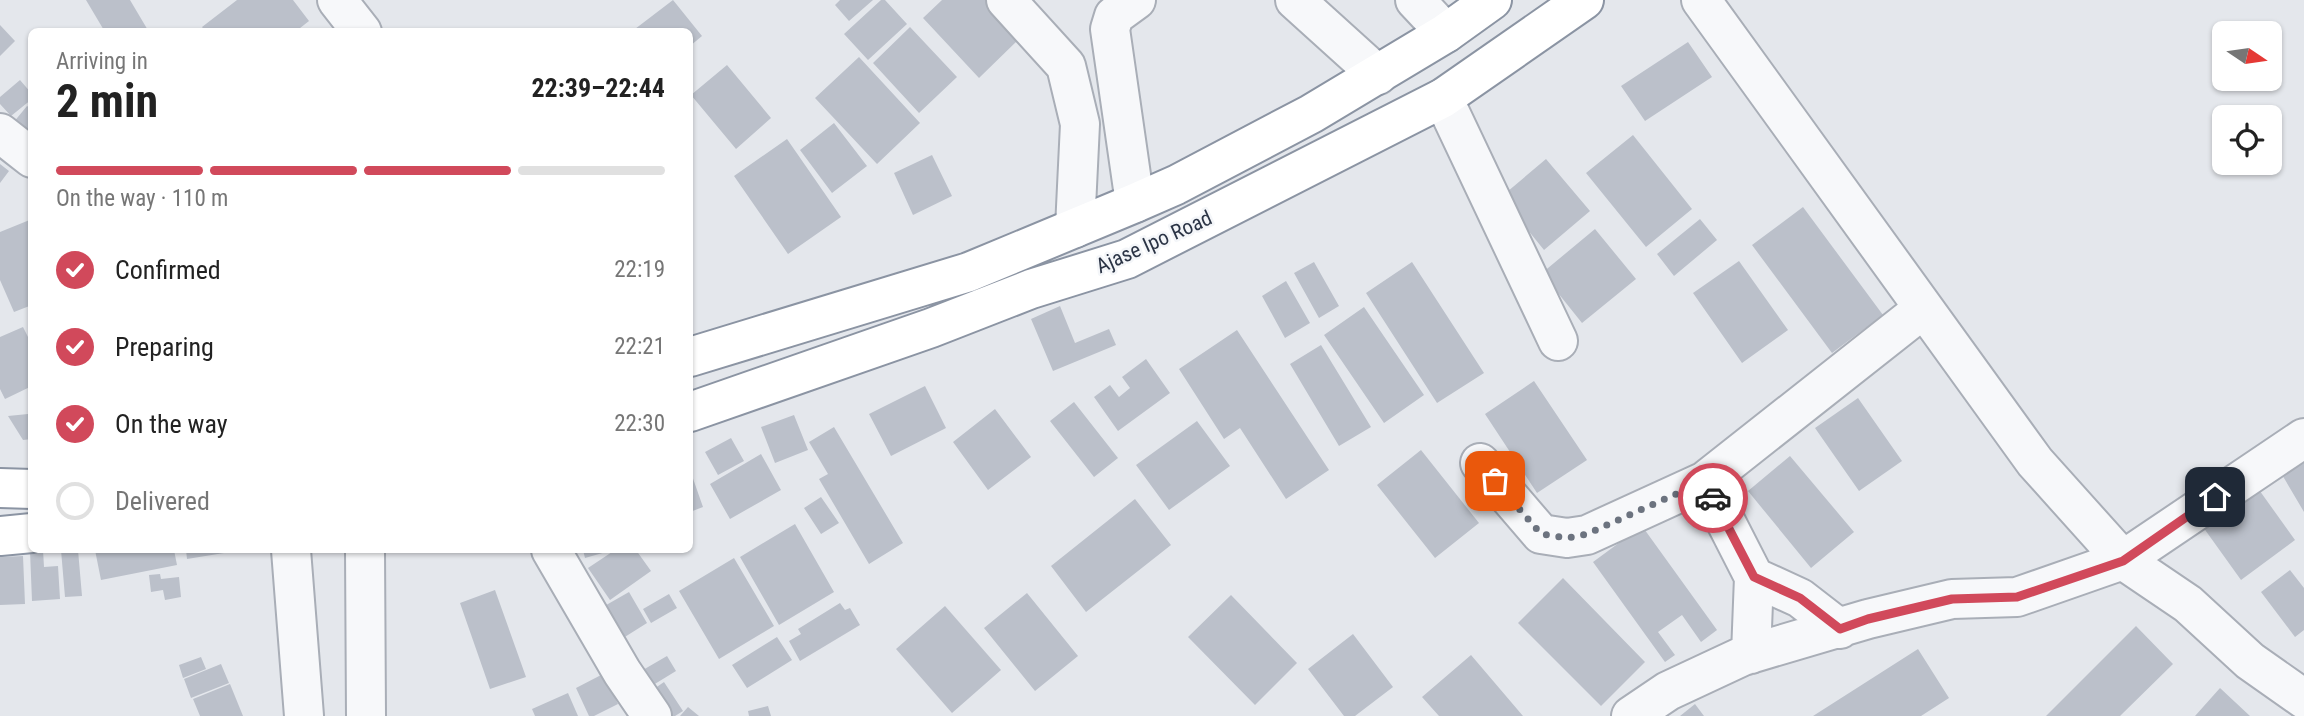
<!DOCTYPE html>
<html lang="en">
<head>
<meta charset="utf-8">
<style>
  :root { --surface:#fff; --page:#f2f2f2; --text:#222; --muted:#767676; --line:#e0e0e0; --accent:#d1495b }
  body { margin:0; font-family:"Roboto Condensed",sans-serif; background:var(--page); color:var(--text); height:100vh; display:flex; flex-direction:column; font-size:26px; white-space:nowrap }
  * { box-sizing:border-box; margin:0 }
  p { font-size:23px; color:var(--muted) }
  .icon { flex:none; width:38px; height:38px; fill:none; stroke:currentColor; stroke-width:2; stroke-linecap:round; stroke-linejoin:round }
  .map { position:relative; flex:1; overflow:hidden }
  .details { position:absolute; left:28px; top:28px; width:665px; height:525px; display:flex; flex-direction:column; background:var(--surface); border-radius:10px; box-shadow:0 2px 5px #0004 }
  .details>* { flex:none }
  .needle { width:46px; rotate:103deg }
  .buttons { position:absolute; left:2212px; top:21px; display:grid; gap:14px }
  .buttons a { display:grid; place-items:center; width:70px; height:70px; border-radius:10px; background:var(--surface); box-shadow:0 2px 5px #0004; font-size:35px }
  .pin { position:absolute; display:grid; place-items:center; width:60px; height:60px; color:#fff; margin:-30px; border-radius:14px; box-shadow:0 4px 10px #0006 }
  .courier { position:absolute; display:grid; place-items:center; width:70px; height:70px; margin:-35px; border:5px solid #d1495b; border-radius:50%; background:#fff; color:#222; box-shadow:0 2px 9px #0007 }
  .headline em { font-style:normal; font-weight:700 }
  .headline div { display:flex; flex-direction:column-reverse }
  .headline { display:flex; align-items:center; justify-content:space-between; height:119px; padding:0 28px }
  h1 { font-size:46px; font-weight:700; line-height:52px }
  .bar { display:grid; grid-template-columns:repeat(4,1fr); gap:10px 7px; align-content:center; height:84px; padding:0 28px }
  .bar i { height:9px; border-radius:5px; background:var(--line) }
  .bar .selected { background:var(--accent) }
  .bar p { grid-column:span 4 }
  ol { padding:0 28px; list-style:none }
  li { display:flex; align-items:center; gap:21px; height:77px }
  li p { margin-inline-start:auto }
  li .icon { padding:7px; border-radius:50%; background:var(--accent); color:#fff; stroke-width:4 }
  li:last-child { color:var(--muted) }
  li i { width:38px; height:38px; border:4px solid var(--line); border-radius:50% }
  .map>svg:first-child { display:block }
  .building { fill:#bbc0ca }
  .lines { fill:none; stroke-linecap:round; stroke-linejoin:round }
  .minor-casing { stroke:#a9aeb7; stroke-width:42 }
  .highway-casing { stroke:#8b94a3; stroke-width:42 }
  .minor { stroke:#f7f8fa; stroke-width:38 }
  .highway { stroke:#fff; stroke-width:38 }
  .done { stroke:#6c737f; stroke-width:7; stroke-dasharray:0 12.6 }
  .route { stroke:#d1495b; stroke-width:9 }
  .labels { text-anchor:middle; stroke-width:5; stroke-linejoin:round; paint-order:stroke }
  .street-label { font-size:21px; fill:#2b3445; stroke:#f4f6f9 }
</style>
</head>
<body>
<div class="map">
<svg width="2304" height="716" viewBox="0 0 2304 716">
  <rect width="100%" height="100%" fill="#e4e7ec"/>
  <!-- building -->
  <path class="building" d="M86 0H130L149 32H105Z
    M237 0H293L309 21 295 32H206L202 27Z
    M673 0 702 36 690 46V32H636L635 29Z
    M840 0H873L849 21 835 5Z
    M881 0H885L907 24 868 60 844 34Z
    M942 0H988L1022 36 979 78 923 18Z
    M0 25 15 41 0 56Z
    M910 27 957 77 919 113 873 63Z
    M1688 42 1712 77 1645 121 1621 86Z
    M859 57 920 123 877 164 815 98Z
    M727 65 771 118 736 149 691 95Z
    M20 80 32 94V99L11 116 0 104V97Z
    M27 106 32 109V137L13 123Z
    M834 123 867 166 832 193 800 150Z
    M1633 135 1692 209 1646 247 1586 173Z
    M787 139 841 217 788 254 734 176Z
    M932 155 952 196 913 215 894 173Z
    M1546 159 1590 211 1544 250 1501 197Z
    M0 164 9 171 0 183Z
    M1803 207 1883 315 1832 353 1752 245Z
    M32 219V305L14 312 0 280V232Z
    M1700 219 1717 240 1674 276 1657 254Z
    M1595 229 1636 279 1582 323 1542 273Z
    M1739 261 1788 330 1742 363 1693 293Z
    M1314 262 1339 306 1319 318 1294 273Z
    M1412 262 1484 373 1437 403 1366 293Z
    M1286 281 1310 323 1285 338 1262 296Z
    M1060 306 1075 343 1109 329 1116 345 1053 371 1031 319Z
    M1364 307 1424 395 1384 423 1324 335Z
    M23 327 32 345V386L5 399 0 389V337Z
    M1237 330 1329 470 1286 499 1240 428 1224 439 1179 369Z
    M1321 345 1371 427 1339 446 1290 364Z
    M1146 359 1170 393 1118 431 1094 397 1110 385 1119 397 1130 388 1122 377Z
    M1534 381 1587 460 1537 493 1485 414Z
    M925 386 946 428 891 456 869 414Z
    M1858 398 1902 461 1859 491 1815 428Z
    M1074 402 1118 458 1094 477 1050 421Z
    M995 409 1031 457 988 490 953 442Z
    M28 414 32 439 23 440 8 416Z
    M794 415 808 450 775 463 761 427Z
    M1197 421 1230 466 1169 510 1136 465Z
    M834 427 903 543 869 564 819 479 828 474 809 442Z
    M731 438 744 461 718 475 705 452Z
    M1421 450 1479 523 1435 558 1377 485Z
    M761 454 781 490 730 519 710 484Z
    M1790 456 1854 532 1811 568 1748 491Z
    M2304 459V512L2281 473Z
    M690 470 703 507 690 512Z
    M2257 487 2295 540 2241 580 2203 527Z
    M821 497 839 523 821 534 804 508Z
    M1135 499 1171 545 1086 612 1051 566Z
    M795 524 834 592 779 625 740 557Z
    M1642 526 1717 630 1701 642 1682 615 1658 632 1675 655 1665 662 1593 562Z
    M43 550 44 567 58 566 60 599 32 601 30 551Z
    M61 550H78L82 596 65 597Z
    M95 550H174L177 565 101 580Z
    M186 550H223L224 553 187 559Z
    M583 550H613L585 558Z
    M615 550H636L651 571 610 600 588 568Z
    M23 556 25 604 0 605V557Z
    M734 558 774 626 719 659 679 591Z
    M2290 570 2304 588V630L2295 637 2261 592Z
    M160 574 161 579 179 577 181 597 165 600 163 590 151 592 149 575Z
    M1563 578 1645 662 1601 706 1518 623Z
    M495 590 526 677 490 689 460 603Z
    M629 592 647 623 620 640 601 608Z
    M1027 593 1078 656 1035 691 984 628Z
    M669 594 677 608 651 623 643 609Z
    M1231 595 1297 663 1255 705 1188 637Z
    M840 603 845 610 850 608 860 625 800 661 789 641 801 634 798 629Z
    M945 606 1001 670 952 713 896 649Z
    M2136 626 2173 664 2120 716H2046Z
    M1353 634 1393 687 1355 716H1344L1308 669Z
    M777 637 792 660 747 688 732 665Z
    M1918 649 1949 698 1921 716H1813Z
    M1471 655 1523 716H1439L1422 697Z
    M667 656 676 671 645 690 636 674Z
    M201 657 206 669 183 678 179 665Z
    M221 664 229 683 191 698 184 679Z
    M603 674 618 704 594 716H589L576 688Z
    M664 682 683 711 675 716H662L648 693Z
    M230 684 243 716H200L193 699Z
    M2220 688 2250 716H2195Z
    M568 693 578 716H535L532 709Z
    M1695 704 1704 716H1680Z
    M768 706 771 716H749L748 711Z
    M688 707 699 716H680Z"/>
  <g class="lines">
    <defs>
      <path id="minor" d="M337 0 362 32
        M1006 0 1066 66 1080 124 1075 228
        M1295 0 1378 75
        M1415 0 1446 33
        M1701 0 2035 462 2123 560 2188 604 2250 661 2304 699
        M1443 98 1558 341
        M0 133 32 158
        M1135 203 1110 29 1114 16 1136 0
        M1480 463 1541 534 1567 538 1587 535 1705 481 1923 309
        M1705 481 1754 577 1800 598 1840 629
        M291 550 304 716
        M365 550 366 716
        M551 550 622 672 652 716
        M1751 654 1754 577
        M1631 716 1668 691 1743 656 1868 619 1952 599 2017 597 2123 560 2304 438"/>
      <path id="highway" d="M690 357 969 272 1135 203 1176 185 1311 114 1446 33 1492 0
        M690 412 931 328 1031 289 1127 259 1443 98 1584 0
        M0 488 32 489
        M0 536 32 533"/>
    </defs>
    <!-- minor casing -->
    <use href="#minor" class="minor-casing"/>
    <!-- highway casing -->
    <use href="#highway" class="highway-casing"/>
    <!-- minor -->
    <use href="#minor" class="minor"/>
    <!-- highway -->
    <use href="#highway" class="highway"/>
  </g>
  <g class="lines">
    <!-- done -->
    <path class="done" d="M1495 481 1541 534 1567 538 1587 534 1705 481 1713 498"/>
    <!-- route -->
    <path class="route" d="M1713 498 1754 577 1800 598 1840 629 1868 619 1952 599 2017 597 2123 561 2215 497"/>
  </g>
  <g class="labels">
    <!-- street labels -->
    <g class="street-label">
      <text transform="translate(1154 242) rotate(-24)" y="7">Ajase Ipo Road</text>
    </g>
  </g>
</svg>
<div class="buttons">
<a><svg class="needle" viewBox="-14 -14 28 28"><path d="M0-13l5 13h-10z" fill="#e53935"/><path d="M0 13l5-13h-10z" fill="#767676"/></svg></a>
<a><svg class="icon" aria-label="locate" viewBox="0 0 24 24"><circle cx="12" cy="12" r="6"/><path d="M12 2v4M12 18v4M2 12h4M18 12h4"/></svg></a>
</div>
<div class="pin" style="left:1495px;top:481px;background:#ea580c"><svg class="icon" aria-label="bag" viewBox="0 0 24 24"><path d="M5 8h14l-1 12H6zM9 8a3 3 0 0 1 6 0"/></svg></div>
<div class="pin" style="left:2215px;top:497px;background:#1f2937"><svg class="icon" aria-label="home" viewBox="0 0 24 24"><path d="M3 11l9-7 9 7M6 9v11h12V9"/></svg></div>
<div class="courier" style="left:1713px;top:498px"><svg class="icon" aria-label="car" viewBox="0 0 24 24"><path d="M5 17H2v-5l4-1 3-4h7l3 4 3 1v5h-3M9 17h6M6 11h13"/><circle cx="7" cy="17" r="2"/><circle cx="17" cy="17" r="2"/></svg></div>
<section class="details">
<div class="headline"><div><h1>2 min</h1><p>Arriving in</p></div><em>22:39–22:44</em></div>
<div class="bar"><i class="selected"></i><i class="selected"></i><i class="selected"></i><i></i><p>On the way · 110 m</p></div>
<ol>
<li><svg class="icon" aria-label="check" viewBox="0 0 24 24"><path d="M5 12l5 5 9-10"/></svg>Confirmed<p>22:19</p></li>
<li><svg class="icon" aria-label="check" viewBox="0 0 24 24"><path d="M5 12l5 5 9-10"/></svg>Preparing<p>22:21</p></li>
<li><svg class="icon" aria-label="check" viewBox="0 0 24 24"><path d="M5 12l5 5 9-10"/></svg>On the way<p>22:30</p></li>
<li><i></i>Delivered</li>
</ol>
</section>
</div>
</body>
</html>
